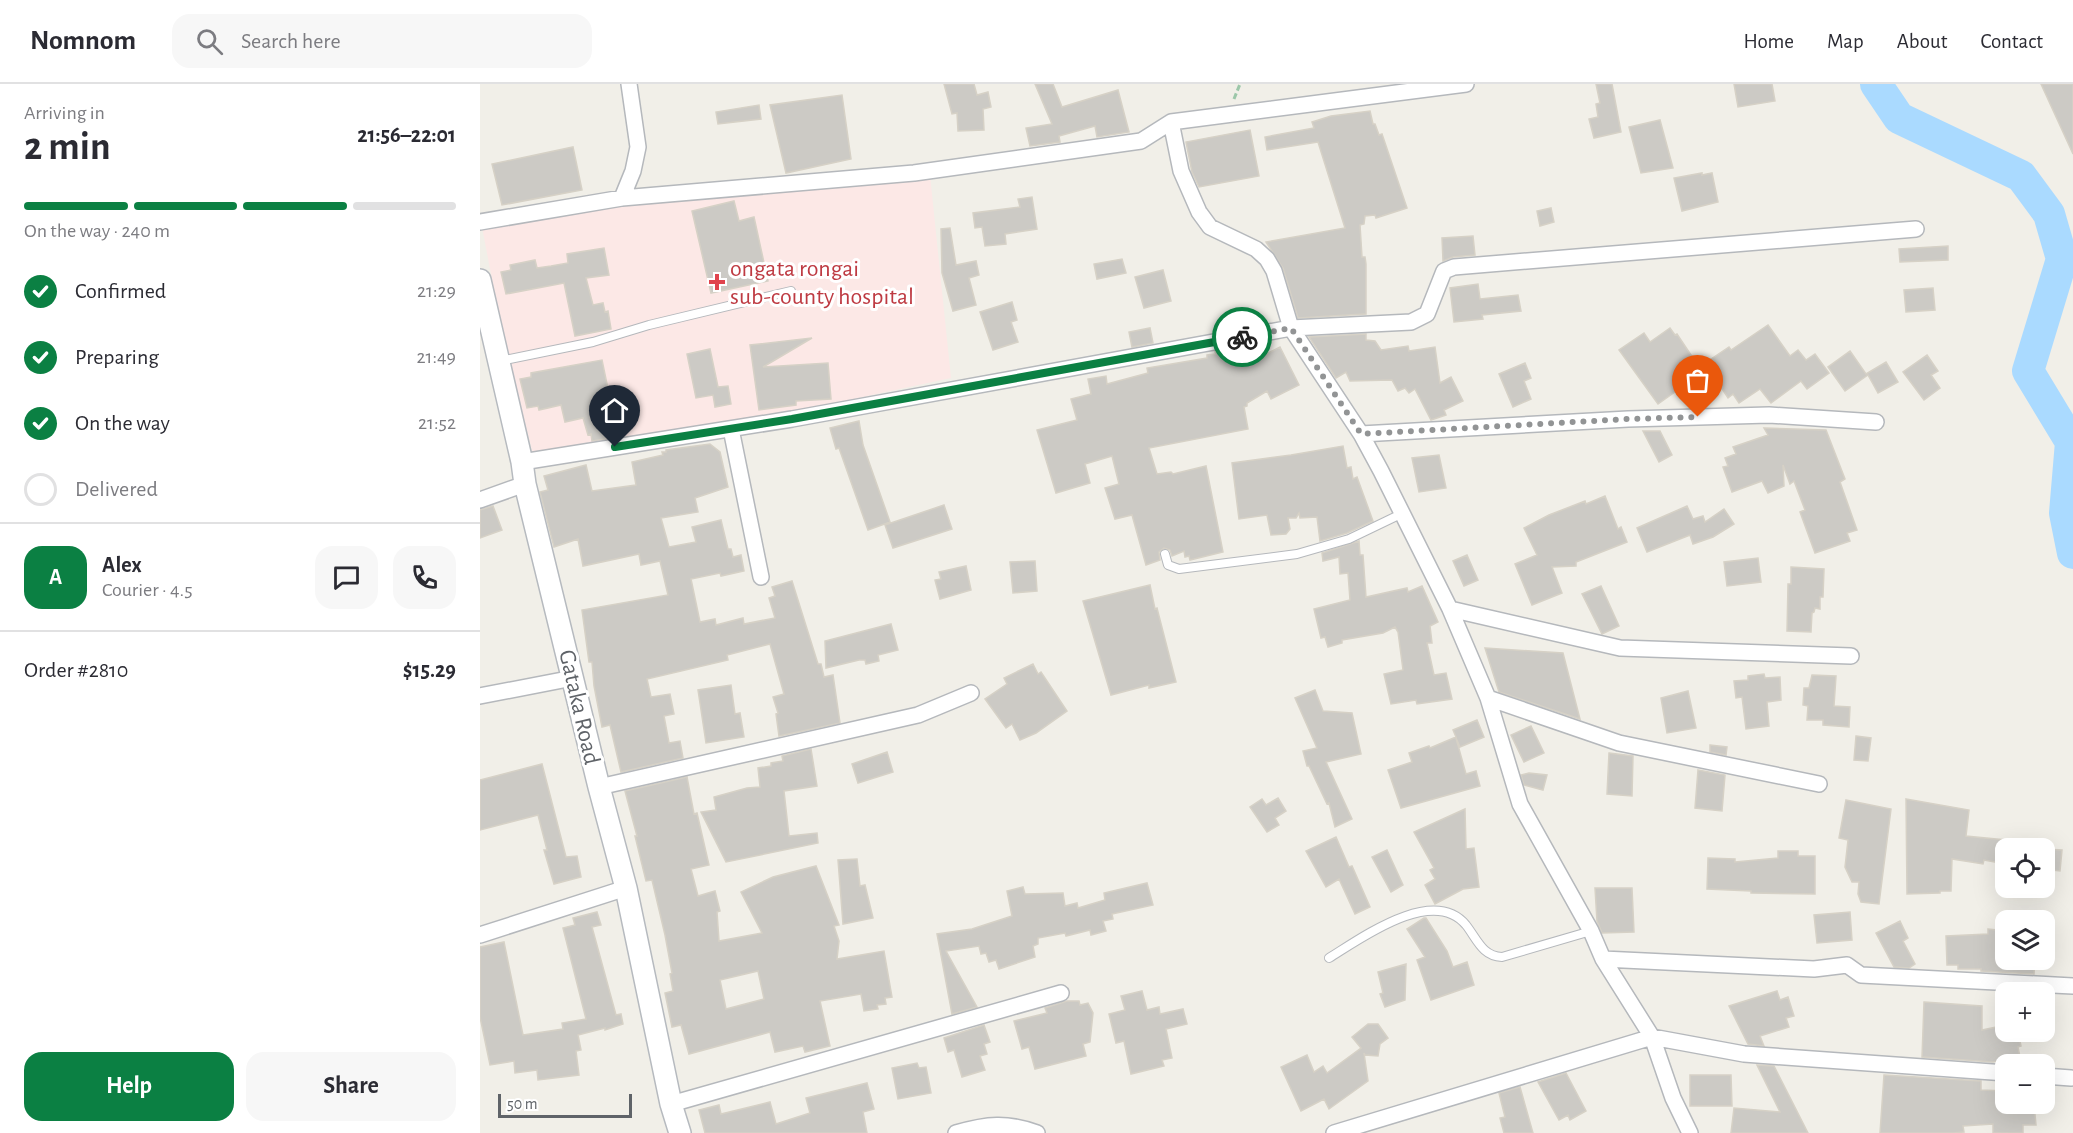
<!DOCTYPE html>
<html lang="en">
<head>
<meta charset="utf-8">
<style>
  :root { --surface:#fff; --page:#f7f7f7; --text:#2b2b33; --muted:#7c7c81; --line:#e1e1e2; --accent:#0b8043 }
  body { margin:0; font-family:"Alegreya Sans",sans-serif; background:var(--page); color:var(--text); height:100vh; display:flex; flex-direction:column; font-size:22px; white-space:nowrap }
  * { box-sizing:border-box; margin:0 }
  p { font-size:20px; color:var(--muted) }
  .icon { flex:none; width:33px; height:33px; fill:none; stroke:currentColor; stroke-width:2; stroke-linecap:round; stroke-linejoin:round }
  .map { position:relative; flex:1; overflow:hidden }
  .side { display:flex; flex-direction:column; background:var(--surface); width:480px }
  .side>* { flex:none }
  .tools { position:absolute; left:1515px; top:754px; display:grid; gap:12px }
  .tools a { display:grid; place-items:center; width:60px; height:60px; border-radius:12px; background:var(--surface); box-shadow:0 6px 24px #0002; font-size:30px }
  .scale { position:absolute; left:18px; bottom:15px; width:134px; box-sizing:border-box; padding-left:6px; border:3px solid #5f6368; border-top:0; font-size:16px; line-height:21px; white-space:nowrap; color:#5f6368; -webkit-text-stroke:4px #fff; paint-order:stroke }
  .pin { position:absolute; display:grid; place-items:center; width:51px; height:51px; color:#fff; margin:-62px -26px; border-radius:50% 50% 50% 0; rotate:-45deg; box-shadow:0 0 6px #0007 }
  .pin .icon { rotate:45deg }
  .courier { position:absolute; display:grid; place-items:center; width:60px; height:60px; margin:-30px; border:4px solid #0b8043; border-radius:50%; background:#fff; color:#222; box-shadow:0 2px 8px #0007 }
  .headline em { font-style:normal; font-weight:700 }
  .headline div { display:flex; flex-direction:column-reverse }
  .headline { display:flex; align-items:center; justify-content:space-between; height:102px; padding:0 24px }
  h1 { font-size:39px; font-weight:700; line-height:45px }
  .bar { display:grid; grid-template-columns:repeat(4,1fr); gap:9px 6px; align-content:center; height:72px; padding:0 24px }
  .bar i { height:8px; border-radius:4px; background:var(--line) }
  .bar .selected { background:var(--accent) }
  .bar p { grid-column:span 4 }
  .line { display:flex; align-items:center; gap:15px; padding:0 24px; border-top:2px solid var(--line) }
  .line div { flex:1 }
  .round { display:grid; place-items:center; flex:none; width:63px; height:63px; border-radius:18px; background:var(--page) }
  ol { padding:0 24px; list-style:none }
  li { display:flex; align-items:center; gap:18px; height:66px }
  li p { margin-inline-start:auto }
  li .icon { padding:6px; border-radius:50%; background:var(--accent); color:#fff; stroke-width:4 }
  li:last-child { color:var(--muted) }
  li i { width:33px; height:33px; border:3px solid var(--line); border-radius:50% }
  .cta { display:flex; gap:12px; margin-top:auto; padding:12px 24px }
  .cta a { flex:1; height:69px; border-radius:18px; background:var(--accent); color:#fff; font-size:24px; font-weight:700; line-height:69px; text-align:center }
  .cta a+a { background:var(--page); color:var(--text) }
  header { display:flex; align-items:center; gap:36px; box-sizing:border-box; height:84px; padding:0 30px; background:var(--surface); border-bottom:2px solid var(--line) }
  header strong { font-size:28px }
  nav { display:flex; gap:33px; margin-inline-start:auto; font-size:21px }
  .search { width:420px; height:54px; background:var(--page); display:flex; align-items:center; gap:15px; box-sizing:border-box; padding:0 21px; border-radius:18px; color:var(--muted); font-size:22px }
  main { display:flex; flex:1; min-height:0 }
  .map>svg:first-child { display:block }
  .medical { fill:#fce8e6 }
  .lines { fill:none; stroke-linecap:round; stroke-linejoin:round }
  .river { stroke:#aadaff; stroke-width:32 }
  .building { fill:#cccac5; stroke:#d6d1c6; stroke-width:1.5; fill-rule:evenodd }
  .lane-casing { stroke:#b5b8bc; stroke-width:10 }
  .street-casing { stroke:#b5b8bc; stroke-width:18 }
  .secondary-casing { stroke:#b6babf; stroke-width:24 }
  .path { stroke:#9cc7a9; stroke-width:3; stroke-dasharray:6 3; stroke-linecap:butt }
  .lane { stroke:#fff; stroke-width:8 }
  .street { stroke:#fff; stroke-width:15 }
  .secondary { stroke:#fff; stroke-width:21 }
  .done { stroke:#929495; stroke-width:6; stroke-dasharray:0 10.8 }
  .route { stroke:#0b8043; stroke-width:8 }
  .health-dot { fill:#e0444e; stroke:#fff; stroke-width:2 }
  .labels { text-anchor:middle; stroke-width:6; stroke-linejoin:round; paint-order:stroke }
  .health-label { font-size:24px; fill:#be3a42; stroke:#fff; text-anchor:start }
  .street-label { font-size:24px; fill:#5f6368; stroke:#fff }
</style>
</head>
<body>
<header>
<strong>Nomnom</strong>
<div class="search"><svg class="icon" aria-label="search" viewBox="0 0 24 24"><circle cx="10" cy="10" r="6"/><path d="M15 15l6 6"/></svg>Search here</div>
<nav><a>Home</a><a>Map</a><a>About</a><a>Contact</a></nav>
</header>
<main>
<section class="side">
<div class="headline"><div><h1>2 min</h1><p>Arriving in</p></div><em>21:56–22:01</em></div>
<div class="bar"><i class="selected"></i><i class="selected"></i><i class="selected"></i><i></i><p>On the way · 240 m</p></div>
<ol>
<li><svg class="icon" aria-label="check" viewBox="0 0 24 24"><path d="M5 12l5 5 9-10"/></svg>Confirmed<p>21:29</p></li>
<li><svg class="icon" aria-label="check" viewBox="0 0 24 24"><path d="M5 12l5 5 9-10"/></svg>Preparing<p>21:49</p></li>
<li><svg class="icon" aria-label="check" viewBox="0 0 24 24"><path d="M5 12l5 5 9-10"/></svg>On the way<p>21:52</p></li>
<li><i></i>Delivered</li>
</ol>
<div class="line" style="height:108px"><b class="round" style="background:var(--accent);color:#fff">A</b><div><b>Alex</b><p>Courier · 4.5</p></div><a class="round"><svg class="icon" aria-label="chat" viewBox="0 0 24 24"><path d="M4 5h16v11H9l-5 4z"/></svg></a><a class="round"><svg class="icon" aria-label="phone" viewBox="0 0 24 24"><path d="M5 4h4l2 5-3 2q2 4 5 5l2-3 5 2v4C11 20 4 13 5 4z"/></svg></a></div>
<div class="line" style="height:78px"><div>Order #2810</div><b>$15.29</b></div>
<div class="cta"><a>Help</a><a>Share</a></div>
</section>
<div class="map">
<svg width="1593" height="1049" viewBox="0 0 1593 1049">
  <rect width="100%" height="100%" fill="#f1efe8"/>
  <!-- medical -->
  <path class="medical" d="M450 91 471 294 322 326 53 370 23 253 2 143 147 120Z"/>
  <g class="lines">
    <!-- river -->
    <path class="river" d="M1396 0 1419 34 1541 92 1569 130 1582 175 1548 287 1591 358 1585 429 1593 469"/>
  </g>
  <!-- building -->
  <path class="building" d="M464 0H494L497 11 508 8 511 23 503 25 504 46 478 47 477 29 472 30Z
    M555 0H573L582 23 638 6 649 48 617 53 615 42 579 52 580 58 550 62 546 44 572 40Z
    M1116 0H1132L1141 48 1114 54 1109 35 1118 33 1116 20 1120 19Z
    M1254 0H1292L1295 17 1258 23Z
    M1561 0H1593V70Z
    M362 11 371 75 306 89 290 21Z
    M279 21 281 35 238 40 236 28Z
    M890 27 893 40H895L899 51 902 50 927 124 896 134 895 131 885 132 884 140 880 141 882 173H885L886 180V230L818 234 803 184 786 158 865 144 838 58 787 66 785 53 834 44 832 38 851 32Z
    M1180 36 1193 84 1161 89 1149 43Z
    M770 46 779 92 719 103 712 88 706 58Z
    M93 63 102 106 22 121 12 80Z
    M1222 89V91L1232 89 1238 118 1202 127 1194 94Z
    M552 113 557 145 525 150 526 160 505 162 502 143 495 144 493 129 540 123 538 115Z
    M254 117 259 137 274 133 288 197 231 209 212 127Z
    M1071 124 1074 138 1060 142 1057 127Z
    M470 144 476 181 496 177 499 191 489 194 496 221 473 227 462 189 461 145Z
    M993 152 995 171 973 173 963 177 962 154Z
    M1468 162V176L1420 178 1419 165Z
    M124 164 129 191 106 194 113 221 123 219 125 228 128 227 131 245 95 252 84 199 26 210 21 188 31 186 30 181 55 176 57 184 71 182 88 179 87 170Z
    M642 175 646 189 617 195 614 180Z
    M683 186 691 217 664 224 655 193Z
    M998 200 1000 215 1038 211 1041 227 1002 231 1003 235 974 238 970 204Z
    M1453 204 1455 226 1426 228 1424 206Z
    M532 218 537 236 531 238 538 258 513 266 500 228Z
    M1288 241 1310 272 1318 266 1326 276 1335 270 1349 289 1327 305 1321 297 1291 319 1280 305 1259 319 1253 310 1248 314 1237 297 1209 315 1202 303 1178 320 1139 266 1164 249 1170 258 1190 244 1195 251 1197 250 1219 283 1249 263 1251 266Z
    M670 244 673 259 652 263 649 248Z
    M886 250V256L895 257 901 266 928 262 929 267 955 263 960 299 971 293 983 317 964 326 966 331 951 336 935 305 929 309 925 304 918 307 912 296 870 297 866 288 856 294 829 253Z
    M332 254 283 283 348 279 351 315 316 317V321L279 326 270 261Z
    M800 263 819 301 791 315 787 307 767 319V322L764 323 768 345 669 364 677 390 691 388 693 390 726 382 743 468 710 476 709 472 705 473 704 467 692 472 690 466 684 464 679 468 680 476 666 481 652 431 635 435 625 404 639 400 632 372 605 380 610 399 576 409 557 346 597 336 591 315 611 310 608 295 626 292 627 300 668 289 667 284 727 274V271L736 270 735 268 755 265 760 266 763 282Z
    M230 265 238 303 248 302 251 320 235 323 233 311 216 314 207 270Z
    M1370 267 1386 290 1406 278 1418 298 1398 309 1388 291 1365 307 1348 283Z
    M1447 271 1458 287 1451 291 1460 304 1444 316 1423 288Z
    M122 276 138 353 112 357 111 350 108 351 103 334 85 338 81 321 59 326 58 322 47 324 40 295 51 293V289Z
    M1045 279 1051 294 1044 297 1051 315 1033 323 1019 290Z
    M379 337 383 361 410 438 388 446 359 364 356 365 350 344Z
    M1284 344 1346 346 1365 395 1360 398 1377 446 1367 449 1370 457 1335 469 1320 428 1325 426 1314 397 1310 400 1303 381 1304 402 1288 409 1282 397 1252 408 1243 383 1248 382 1245 374 1256 370 1253 363 1288 351Z
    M1163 347H1180L1192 371 1179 378Z
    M230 360 240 368 248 403 215 414 218 428 181 434 189 463 216 458 212 443 241 436 248 465H251L253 473 261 471 264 487 241 492 240 489 211 495 220 538 235 535 236 541 263 534 264 540 295 534 289 514 295 512 292 503 312 497 338 580H341L344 593 353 591 360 639 299 652 296 630 298 629 293 613 304 610 290 560 247 571 248 576 167 595 171 613 190 610 194 630 184 632 189 659 200 657 203 674 141 688 130 641 122 643 114 602 112 578H109L102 526 188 511 180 477 161 481 159 470 103 482 98 455 74 463 60 408 68 406 64 392 106 381 112 407 156 401 152 378 183 371 182 368H186V366Z
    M863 362 867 384 871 383 873 395 877 393 893 437 867 449 840 457 837 433 820 434 819 429 816 434H808L810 445 806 450 791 451 787 431 759 435 752 379 811 371Z
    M959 371 966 404 939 408 932 374Z
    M1125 412 1138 445 1141 443 1147 458 1096 478V482L1072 483 1082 509 1052 521 1035 480 1057 471 1044 444 1069 431 1105 417 1106 420Z
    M464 421 472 445 413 464 405 441Z
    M13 422 22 446 0 454V426Z
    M1207 422 1213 435 1223 432 1225 438 1244 425 1254 440 1233 453 1213 460 1210 451 1167 468 1157 444Z
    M879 457 880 471H883L886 513 927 504 928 508 942 502 958 538 950 542 952 559H947L954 591 966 589 972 615 937 620 936 616 911 620 904 590 923 586 918 548 915 543 903 549 862 556V559L848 563 845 553 841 554 834 525 870 516 868 489 860 490 859 473 843 477 842 469Z
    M987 471 998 496 984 502 973 477Z
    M1278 474 1281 498 1247 502 1244 478Z
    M555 477 557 507 533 509 530 478Z
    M486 482 491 506 460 515 455 496 461 495 459 488Z
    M1311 483 1344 485 1343 513H1340V525L1335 524 1334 528 1332 529 1331 548 1307 547 1308 500H1311Z
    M670 501 675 525 677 524 696 598 669 604V601L631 611 603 517Z
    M1121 502 1139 542 1122 550 1102 510Z
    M411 540 418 566 398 571 399 577 386 580 385 576H379L346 584 345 557Z
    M1005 564 1083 569 1100 635 1019 608Z
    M553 580 558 590 561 588 587 627 556 649 540 656 532 640 526 644 505 615 527 600 524 594Z
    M1284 590 1285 594 1300 593 1301 616 1287 618 1289 642 1266 645 1262 613 1256 614 1254 597 1268 596V592Z
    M1332 591 1356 592 1354 622 1370 623 1369 643 1343 641V636H1327L1328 622 1323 621 1324 604H1329Z
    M251 601 255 630 260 629 264 653 226 659 218 606Z
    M835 606 843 627 872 629 881 670 846 678 872 735 855 743 849 719 847 720 829 682H827L823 667 837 664 815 614Z
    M1208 607 1216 644 1187 649 1181 614Z
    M997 636 1004 653 980 663 976 654 986 690 996 687 1000 702 921 724 908 686 932 678 929 669 949 662 950 664 976 653 973 646Z
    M1051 642 1064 669 1044 678 1031 651Z
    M1376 652 1391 654 1388 677 1374 676Z
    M1230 661 1247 663 1246 671 1230 668Z
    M331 665 337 702 304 707 309 752 337 749 338 759 246 778 221 728 236 726 234 713 267 704 280 703 278 684 291 682V679L303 677 302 672Z
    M407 668 413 688 378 699 372 680Z
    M1129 669 1153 672 1152 712 1127 710Z
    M62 680 86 773 97 772 101 793 74 800 64 766H67L58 731 0 746V696Z
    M1218 686 1245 691 1242 727 1215 724Z
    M1049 689 1067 691 1063 706 1044 701 1041 691Z
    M207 693 214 730 217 729 229 781 211 785 218 812 235 807 240 827 237 828 239 857 282 849 261 808 293 793 336 782 359 841 354 842 359 857 357 875 404 867 412 913 405 914 406 920 397 921 398 925 384 927 381 910 340 917 350 962 325 968 323 962 295 968 290 948 209 970 201 941 192 943 185 909 193 907 190 890 192 889 185 851 172 796 166 797 155 752H157L145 707ZM278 887 284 915 246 925 240 896Z
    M798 714 806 727 795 734 799 741 787 748 770 723 782 715 786 721Z
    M1426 715 1489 726 1486 752 1526 756V780L1504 776 1503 780 1472 775 1471 807H1460V809L1427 810Z
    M1366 716 1411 725 1399 820 1381 818 1378 810 1379 798H1372L1365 783 1368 756 1359 754Z
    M985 725 986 765 994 764 999 803 983 805 955 820 945 801 955 795 950 786 954 784 934 748Z
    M856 753 869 783 872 782 890 823 875 830 859 795 846 803 826 767Z
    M1564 765 1582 766 1580 787 1564 785Z
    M907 766 923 801 911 808 892 773Z
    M1298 767H1318V772H1335V810L1271 809V807L1227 805 1228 774 1255 775V778L1298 774Z
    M377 775 380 802 385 801 393 834 363 840 358 776Z
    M667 799 673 821 632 830 633 835 623 837 626 847 611 851 610 846 586 852 585 849 558 854V860L553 862 555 873 519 885 516 876 509 878 506 869 501 870 499 862 466 867 497 923 472 930 457 850 492 845 532 832 527 807 543 803 545 810 583 809 585 822 597 819 598 824 625 816 624 809Z
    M1115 804H1152L1154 848 1122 849 1117 837Z
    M117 828 121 841 112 843 136 931 141 930 143 940 125 946V944L98 951 101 966 96 967 99 991 58 996 57 986 35 989 34 977 10 981 0 933V863L24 858 43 951 83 945 82 939 106 935 83 844 95 841 93 834Z
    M1370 828 1372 856 1337 859 1334 831Z
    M944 834H946L967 867 973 883 987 878 994 901 951 916 937 876 945 873 927 845Z
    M1420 837 1428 854 1423 857 1435 880 1429 884 1414 883 1396 849Z
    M1508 845 1526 847V876H1555L1554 890 1501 887V885H1478V881H1467L1466 852 1508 850Z
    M926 880 925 916 905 923 900 910 903 909 898 888Z
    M662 907 667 926 679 923 680 930 703 925 707 940 686 945 692 974 682 976 684 982 651 990 644 957 636 959 629 930 645 926 641 912Z
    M1297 907 1300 916 1308 913 1314 932 1306 934 1309 943 1280 952 1284 962 1268 960 1249 922Z
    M587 917H599L600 921 608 919 613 929 610 958 603 960 606 972 555 985 549 963 542 965 534 937 567 929 565 924Z
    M1444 918 1502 922V946L1526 941V948H1538L1541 962 1538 963 1540 973 1513 978 1442 973Z
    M888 940H898L908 954 900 960 898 972 885 971 884 969 888 997 849 1025 844 1015 821 1027 801 983 827 971 834 988 843 982 847 989 881 964 872 953Z
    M504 941 510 958 504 960 507 970 500 972 505 986 482 993 474 966 468 968 464 954Z
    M437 979 439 984 446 983 451 1009 418 1015 412 984Z
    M1277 981 1294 982 1328 1049H1251L1254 1024 1300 1028Z
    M1086 989 1106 1027 1090 1036 1088 1031 1079 1036 1058 998Z
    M1210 991H1251L1252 1022H1210Z
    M1404 991 1501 997V1006L1526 1007V1020H1554L1556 1041H1543V1049H1513V1040L1483 1042 1484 1048 1473 1049H1400Z
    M387 999 394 1025 383 1028 387 1049H225L219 1026 239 1021 241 1030 290 1018 296 1040 330 1029 326 1014Z
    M1040 1003 1053 1049H1024L1020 1034 1025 1033 1019 1009Z"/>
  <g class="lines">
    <defs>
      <path id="lane" d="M20 277 113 258 169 241 311 207
        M685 470 688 481 699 485 817 470 869 455 921 430
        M849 874C880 855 953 801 986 841 997 855 1002 872 1022 873L1111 847"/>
      <path id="street" d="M691 38 701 87 719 128 730 143 776 165 787 175 794 187 811 244 881 350 901 387 970 525 1008 614 1040 720 1111 847 1123 875 1172 953 1193 1014 1210 1049
        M142 114 153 87 158 63 149 0
        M0 138 142 114 434 89 661 57 691 38 986 0
        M251 345 281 493
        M881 350 1148 335 1289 331 1396 338
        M42 378 312 335 811 244 931 238 947 230 964 187 974 183 1436 145
        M0 416 45 400
        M970 525 1140 564 1371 572
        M0 612 93 594
        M1008 614 1139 659 1339 700
        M119 703 438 631 491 609
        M0 851 146 804
        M1123 875 1334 885 1367 881 1381 891 1593 902
        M1564 992 1591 994
        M191 1020 581 909
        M476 1049C507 1040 527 1038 557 1049
        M854 1049 1172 953 1264 970 1526 989"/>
      <path id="secondary" d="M0 196 42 378 45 400 119 703 146 804 191 1020 200 1049"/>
    </defs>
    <!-- lane casing -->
    <use href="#lane" class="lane-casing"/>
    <!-- street casing -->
    <use href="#street" class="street-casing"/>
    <!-- secondary casing -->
    <use href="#secondary" class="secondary-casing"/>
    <!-- path -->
    <path class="path" d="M754 15 760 0"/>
    <!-- lane -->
    <use href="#lane" class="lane"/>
    <!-- street -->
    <use href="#street" class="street"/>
    <!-- secondary -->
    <use href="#secondary" class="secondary"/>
  </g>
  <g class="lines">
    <!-- done -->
    <path class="done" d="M762 253 811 244 881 350 1148 335 1218 333"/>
    <!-- route -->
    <path class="route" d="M135 363 312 335 762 253"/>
  </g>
  <!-- markers -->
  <path class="health-dot" d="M234 189h6v6h6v6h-6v6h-6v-6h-6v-6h6z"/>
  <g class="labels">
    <!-- health labels -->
    <g class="health-label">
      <text x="250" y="192">ongata rongai<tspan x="250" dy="28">sub-county hospital</tspan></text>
    </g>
    <!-- street labels -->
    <g class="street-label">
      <text transform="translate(100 623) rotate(77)" y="8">Gataka Road</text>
    </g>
  </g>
</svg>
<div class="tools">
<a><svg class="icon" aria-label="locate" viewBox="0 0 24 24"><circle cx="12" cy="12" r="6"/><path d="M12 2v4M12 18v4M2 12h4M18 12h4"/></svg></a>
<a><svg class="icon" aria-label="layers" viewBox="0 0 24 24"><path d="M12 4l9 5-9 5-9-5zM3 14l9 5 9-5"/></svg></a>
<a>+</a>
<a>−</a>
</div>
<div class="scale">50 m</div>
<div class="pin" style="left:1218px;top:333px;background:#ea580c"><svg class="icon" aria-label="bag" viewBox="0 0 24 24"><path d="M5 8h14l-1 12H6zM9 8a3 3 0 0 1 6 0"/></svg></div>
<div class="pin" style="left:135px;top:363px;background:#1f2937"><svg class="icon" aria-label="home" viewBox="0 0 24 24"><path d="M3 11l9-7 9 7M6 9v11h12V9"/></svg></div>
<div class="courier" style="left:762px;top:253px"><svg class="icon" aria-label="bike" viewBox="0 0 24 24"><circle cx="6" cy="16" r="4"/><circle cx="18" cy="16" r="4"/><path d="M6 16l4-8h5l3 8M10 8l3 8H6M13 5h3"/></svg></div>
</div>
</main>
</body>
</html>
